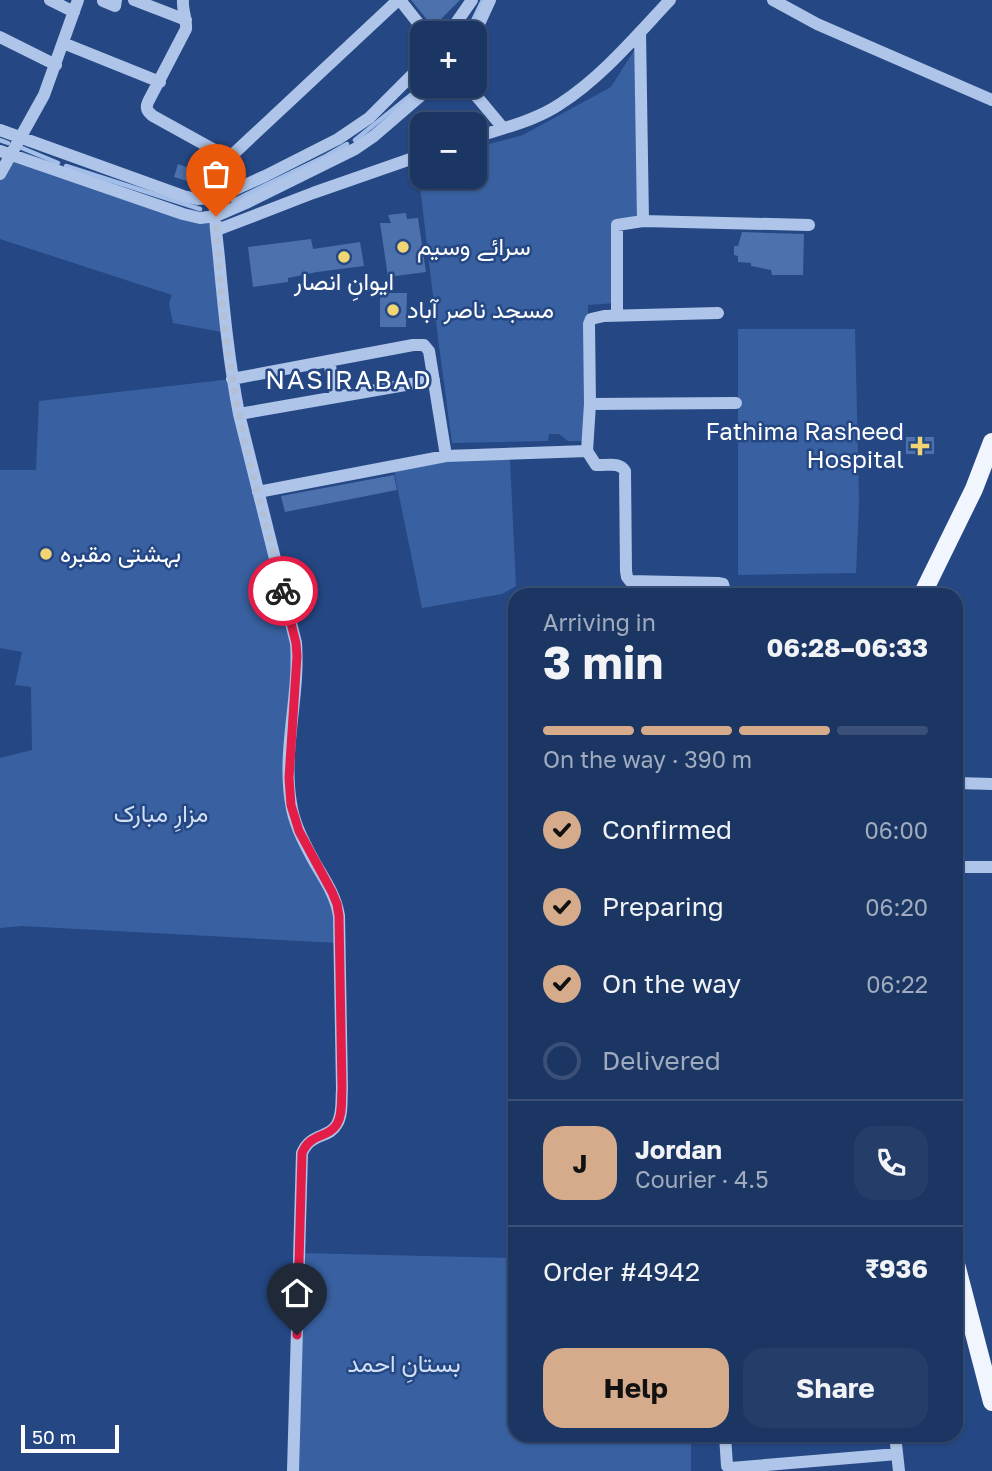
<!DOCTYPE html>
<html lang="en">
<head>
<meta charset="utf-8">
<style>
  :root { --surface:#1c3663; --page:#253e69; --text:#f1f3f6; --muted:#a0abbe; --line:#3a5078; --accent:#d6ab8b }
  body { margin:0; font-family:"Golos Text",Vazirmatn,sans-serif; background:var(--page); color:var(--text); height:100vh; display:flex; flex-direction:column; font-size:26px; white-space:nowrap }
  * { box-sizing:border-box; margin:0 }
  p { font-size:23px; color:var(--muted) }
  .icon { flex:none; width:38px; height:38px; fill:none; stroke:currentColor; stroke-width:2; stroke-linecap:round; stroke-linejoin:round }
  .map { position:relative; flex:1; overflow:hidden }
  .sheet { position:absolute; left:508px; top:588px; width:455px; height:854px; display:flex; flex-direction:column; background:var(--surface); border-radius:21px; box-shadow:0 2px 5px #0004,0 0 0 2px var(--line) }
  .sheet>* { flex:none }
  .tools { position:absolute; left:410px; top:21px; display:grid; gap:14px }
  .tools a { display:grid; place-items:center; width:77px; height:77px; border-radius:14px; background:var(--surface); box-shadow:0 2px 5px #0004,0 0 0 2px var(--line); font-size:35px }
  .scale { position:absolute; left:21px; bottom:18px; width:98px; box-sizing:border-box; padding-left:7px; border:4px solid #fff; border-top:0; font-size:19px; line-height:24px; white-space:nowrap; color:#fff; -webkit-text-stroke:5px #254884; paint-order:stroke }
  .pin { position:absolute; display:grid; place-items:center; width:60px; height:60px; color:#fff; margin:-72px -30px; border-radius:50% 50% 50% 0; rotate:-45deg; box-shadow:0 0 7px #0007 }
  .pin .icon { rotate:45deg }
  .courier { position:absolute; display:grid; place-items:center; width:70px; height:70px; margin:-35px; border:5px solid #e11d48; border-radius:50%; background:#fff; color:#222; box-shadow:0 2px 9px #0007 }
  .headline em { font-style:normal; font-weight:700 }
  .headline div { display:flex; flex-direction:column-reverse }
  .headline { display:flex; align-items:center; justify-content:space-between; height:119px; padding:0 35px }
  h1 { font-size:46px; font-weight:700; line-height:52px }
  .bar { display:grid; grid-template-columns:repeat(4,1fr); gap:10px 7px; align-content:center; height:84px; padding:0 35px }
  .bar i { height:9px; border-radius:5px; background:var(--line) }
  .bar .current { background:var(--accent) }
  .bar p { grid-column:span 4 }
  .line { display:flex; align-items:center; gap:18px; padding:0 35px; border-top:2px solid var(--line) }
  .line div { flex:1 }
  .round { display:grid; place-items:center; flex:none; width:74px; height:74px; border-radius:21px; background:var(--page) }
  ol { padding:0 35px; list-style:none }
  li { display:flex; align-items:center; gap:21px; height:77px }
  li p { margin-inline-start:auto }
  li .icon { padding:7px; border-radius:50%; background:var(--accent); color:#111; stroke-width:4 }
  li:last-child { color:var(--muted) }
  li i { width:38px; height:38px; border:4px solid var(--line); border-radius:50% }
  .button { display:flex; gap:14px; margin-top:auto; padding:14px 35px }
  .button a { flex:1; height:80px; border-radius:21px; background:var(--accent); color:#111; font-size:28px; font-weight:700; line-height:80px; text-align:center }
  .button a+a { background:var(--page); color:var(--text) }
  .map>svg:first-child { display:block }
  .green { fill:#3961a1 }
  .lines { fill:none; stroke-linecap:round; stroke-linejoin:round }
  .stream { stroke:#a3bee8; stroke-width:4.5 }
  .building { fill:#4d71ac }
  .minor { stroke:#aec4e8; stroke-width:12 }
  .major { stroke:#f0f5fe; stroke-width:18 }
  .done { stroke:#b3bfd4; stroke-width:7; stroke-dasharray:0 12.6 }
  .route { stroke:#e11d48; stroke-width:9 }
  .poi-dot { fill:#f2d573; stroke:#254884; stroke-width:2.5 }
  .labels { text-anchor:middle; stroke-width:5; stroke-linejoin:round; paint-order:stroke }
  .poi-label { font-size:24px; fill:#fff; stroke:#254884; text-anchor:start }
  .park-label { font-size:24px; fill:#d2e0f6; stroke:#254884 }
  .neighbourhood-label { font-size:26px; letter-spacing:2px; fill:#fff; stroke:#254884 }
</style>
</head>
<body>
<div class="map">
<svg width="992" height="1471" viewBox="0 0 992 1471">
  <rect width="100%" height="100%" fill="#254884"/>
  <!-- green -->
  <path class="green" d="M638 44 641 219 615 221 616 303 588 305 587 441H568L559 434H549L548 441 452 443 438 338 417 161 422 160V177H474V148L523 135 611 87Z
    M11 155 208 217 227 333 173 323 169 304 172 295 0 239V174Z
    M738 329H855L859 501 856 573 738 575Z
    M232 379 296 643 289 777 296 822 332 892 339 943 22 926 0 928V758L32 750 31 687 15 685 22 652 0 648V470H36L39 401Z
    M464 459 510 460 516 586 502 594 422 608 394 471Z
    M635 582 723 584V595H635Z
    M299 1253 514 1258V1435H691V1471H294Z"/>
  <g class="lines">
    <!-- stream -->
    <path class="stream" d="M467 33 482 2
      M0 140 8 143
      M355 140 422 86
      M22 148 58 163
      M66 166 200 209
      M233 201 326 156 347 144"/>
  </g>
  <!-- building -->
  <path class="building" d="M411 0H460L433 27Z
    M178 164 198 171 194 183 174 177Z
    M406 213 407 219 418 218 426 272 388 277 380 223H391L388 215Z
    M742 232 804 234 803 275H772L771 270 751 266V263L738 262V256L734 255V246H738Z
    M311 239 313 249 360 242 364 266 317 272 288 278V282L253 287 248 247Z
    M380 293H407L406 327H380Z
    M906 437H934V454H906Z
    M394 475 397 490 285 512 281 496Z"/>
  <g class="lines">
    <!-- minor -->
    <path class="minor" d="M50 0 74 12
      M134 0 186 20
      M183 0C182 10 187 19 186 29L148 102C145 109 148 112 153 116L229 158
      M400 0 426 33
      M773 0 817 24 992 100
      M103 1 115 6 116 0
      M449 33 472 0
      M474 35 490 0
      M0 37 56 65
      M63 43 160 82
      M468 86 503 128
      M0 130 183 196 197 199 216 198 265 176 338 139 369 118 422 65
      M474 138C502 128 535 121 560 104 602 77 636 36 670 0
      M0 151 183 214 200 218 216 216 246 203 355 149 374 136 432 86
      M0 174 44 95 78 0
      M643 221 809 225
      M217 230 313 193 422 155
      M617 315V225L643 221 640 32
      M329 361 336 397
      M232 379 413 345H424L429 351 446 456
      M590 404 736 403
      M239 414 434 380
      M587 451 596 465C606 466 619 461 625 471L626 571 627 577 630 581 718 583 723 584 726 595
      M258 492 446 456 587 451 590 404 589 324 591 319 604 316 718 313
      M956 783 992 784
      M956 869 959 867H992
      M956 1325 971 1323
      M725 1435 727 1466 731 1468 897 1454
      M895 1435 899 1471
      M293 1471 302 1153C311 1132 329 1139 337 1124 343 1114 341 1100 342 1089L339 916C336 896 325 880 315 863 305 844 294 825 291 803 282 750 300 696 296 643L239 414C229 363 224 311 219 258 217 236 212 210 217 188 219 178 224 166 229 158L398 0"/>
    <!-- major -->
    <path class="major" d="M922 595 974 489 992 442
      M956 1264 992 1402"/>
  </g>
  <g class="lines">
    <!-- done -->
    <path class="done" d="M216 216C219 271 223 327 233 382 245 452 266 521 283 591"/>
    <!-- route -->
    <path class="route" d="M283 591 296 643 297 656 289 778 291 805 299 831 332 892 337 904 339 916 342 1089C341 1100 343 1114 337 1124 328 1139 311 1132 302 1153L297 1335"/>
  </g>
  <!-- markers -->
  <g class="poi-dot">
    <circle cx="403" cy="247" r="7"/>
    <circle cx="344" cy="257" r="7"/>
    <circle cx="393" cy="310" r="7"/>
    <path d="M916.5 435.5h7v7h7v7h-7v7h-7v-7h-7v-7h7z"/>
    <circle cx="46" cy="554" r="7"/>
  </g>
  <g class="labels">
    <!-- poi labels -->
    <g class="poi-label">
      <text x="417" y="255">سرائے وسیم</text>
      <text x="344" y="290" text-anchor="middle">ایوانِ انصار</text>
      <text x="407" y="318">مسجد ناصر آباد</text>
      <text x="904" y="440" text-anchor="end">Fathima Rasheed<tspan x="904" dy="28">Hospital</tspan></text>
      <text x="60" y="562">بہشتی مقبرہ</text>
    </g>
    <!-- park labels -->
    <g class="park-label">
      <text x="161" y="822">مزارِ مبارک</text>
      <text x="404" y="1372">بستانِ احمد</text>
    </g>
    <!-- neighbourhood labels -->
    <g class="neighbourhood-label">
      <text x="349" y="389">NASIRABAD</text>
    </g>
  </g>
</svg>
<div class="tools">
<a>+</a>
<a>−</a>
</div>
<div class="scale">50 m</div>
<div class="pin" style="left:216px;top:216px;background:#ea580c"><svg class="icon" aria-label="bag" viewBox="0 0 24 24"><path d="M5 8h14l-1 12H6zM9 8a3 3 0 0 1 6 0"/></svg></div>
<div class="pin" style="left:297px;top:1335px;background:#1f2937"><svg class="icon" aria-label="home" viewBox="0 0 24 24"><path d="M3 11l9-7 9 7M6 9v11h12V9"/></svg></div>
<div class="courier" style="left:283px;top:591px"><svg class="icon" aria-label="bike" viewBox="0 0 24 24"><circle cx="6" cy="16" r="4"/><circle cx="18" cy="16" r="4"/><path d="M6 16l4-8h5l3 8M10 8l3 8H6M13 5h3"/></svg></div>
<section class="sheet">
<div class="headline"><div><h1>3 min</h1><p>Arriving in</p></div><em>06:28–06:33</em></div>
<div class="bar"><i class="current"></i><i class="current"></i><i class="current"></i><i></i><p>On the way · 390 m</p></div>
<ol>
<li><svg class="icon" aria-label="check" viewBox="0 0 24 24"><path d="M5 12l5 5 9-10"/></svg>Confirmed<p>06:00</p></li>
<li><svg class="icon" aria-label="check" viewBox="0 0 24 24"><path d="M5 12l5 5 9-10"/></svg>Preparing<p>06:20</p></li>
<li><svg class="icon" aria-label="check" viewBox="0 0 24 24"><path d="M5 12l5 5 9-10"/></svg>On the way<p>06:22</p></li>
<li><i></i>Delivered</li>
</ol>
<div class="line" style="height:126px"><b class="round" style="background:var(--accent);color:#111">J</b><div><b>Jordan</b><p>Courier · 4.5</p></div><a class="round"><svg class="icon" aria-label="phone" viewBox="0 0 24 24"><path d="M5 4h4l2 5-3 2q2 4 5 5l2-3 5 2v4C11 20 4 13 5 4z"/></svg></a></div>
<div class="line" style="height:91px"><div>Order #4942</div><b>₹936</b></div>
<div class="button"><a>Help</a><a>Share</a></div>
</section>
</div>
</body>
</html>
